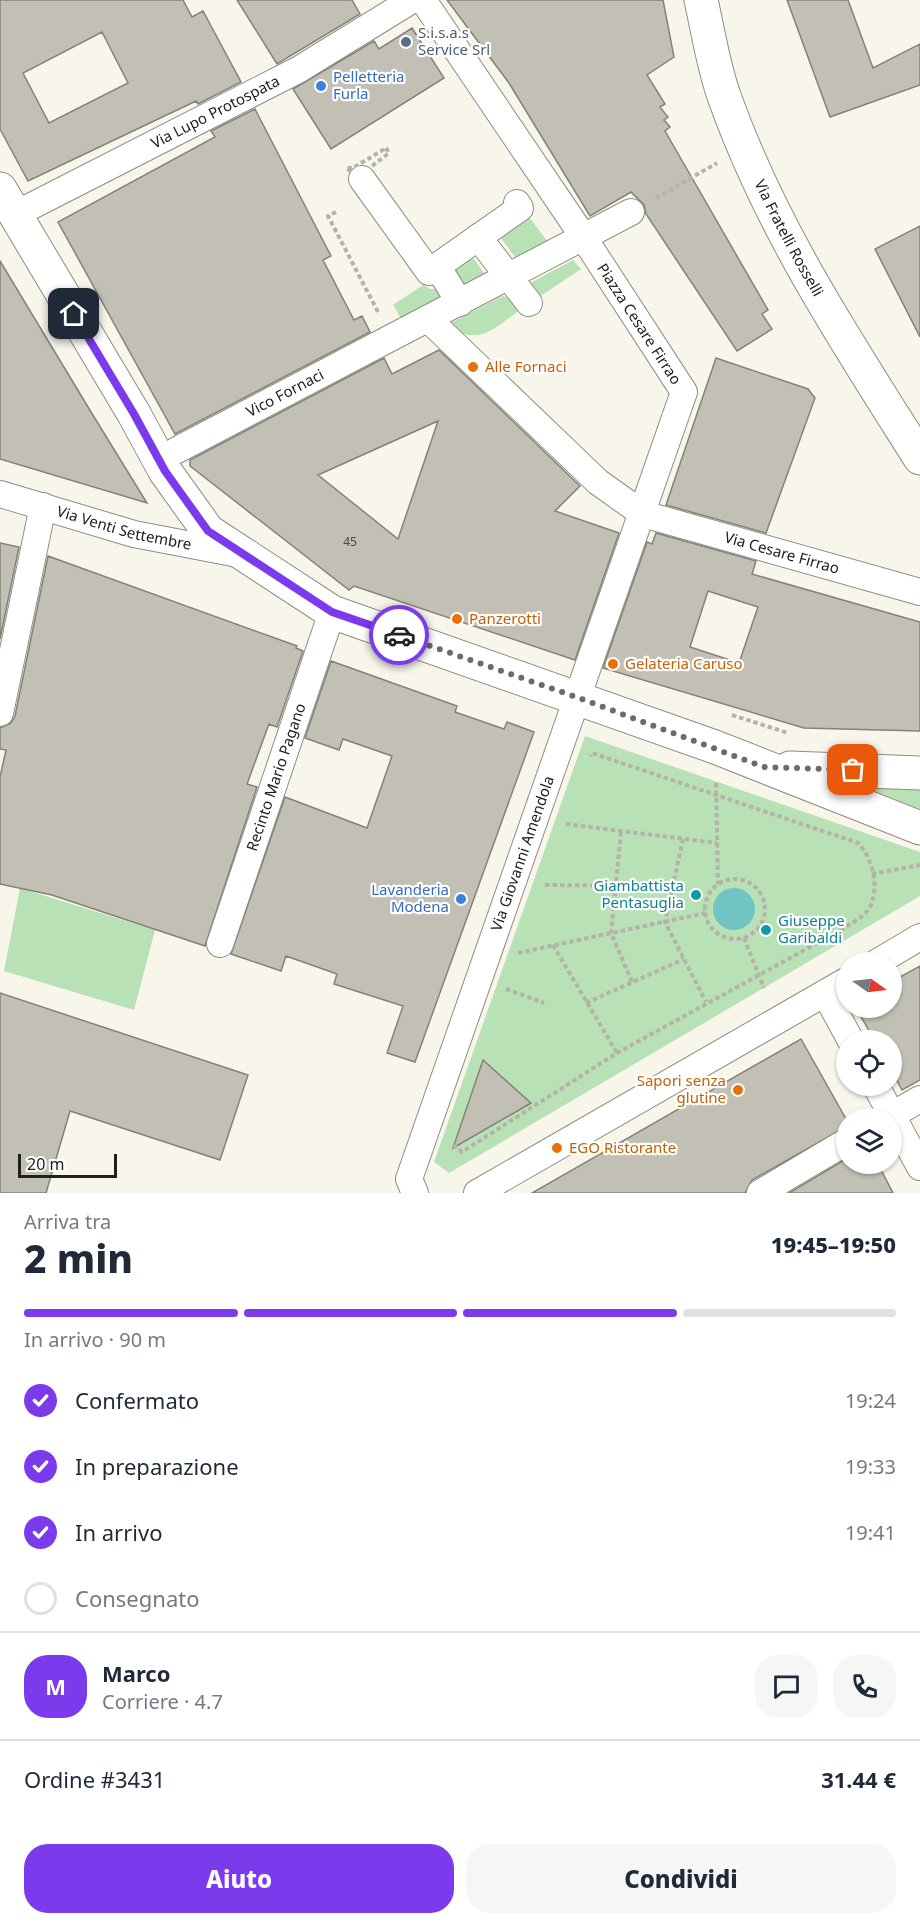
<!DOCTYPE html>
<html lang="it">
<head>
<meta charset="utf-8">
<style>
  :root { --surface:#fff; --page:#f6f6f7; --text:#1f2937; --muted:#747a83; --line:#e0e1e3; --accent:#7c3aed }
  body { margin:0; font-family:"Noto Sans",sans-serif; background:var(--page); color:var(--text); height:100vh; display:flex; flex-direction:column; font-size:22px; white-space:nowrap }
  * { box-sizing:border-box; margin:0 }
  p { font-size:20px; color:var(--muted) }
  .icon { flex:none; width:33px; height:33px; fill:none; stroke:currentColor; stroke-width:2; stroke-linecap:round; stroke-linejoin:round }
  .map { position:relative; height:1193px; overflow:hidden }
  .drawer { display:flex; flex-direction:column; background:var(--surface); flex:1 }
  .drawer>* { flex:none }
  .needle { width:39px; rotate:104deg }
  .buttons { position:absolute; left:836px; top:952px; display:grid; gap:12px }
  .buttons a { display:grid; place-items:center; width:66px; height:66px; border-radius:50%; background:var(--surface); box-shadow:0 2px 4px #0004; font-size:30px }
  .scale { position:absolute; left:18px; bottom:15px; width:99px; box-sizing:border-box; padding-left:6px; border:3px solid #21201c; border-top:0; font-size:16px; line-height:21px; white-space:nowrap; color:#21201c; -webkit-text-stroke:4px #fff; paint-order:stroke }
  .pin { position:absolute; display:grid; place-items:center; width:51px; height:51px; color:#fff; margin:-26px; border-radius:12px; box-shadow:0 3px 9px #0006 }
  .courier { position:absolute; display:grid; place-items:center; width:60px; height:60px; margin:-30px; border:4px solid #7c3aed; border-radius:50%; background:#fff; color:#222; box-shadow:0 2px 8px #0007 }
  .summary em { font-style:normal; font-weight:800 }
  .summary div { display:flex; flex-direction:column-reverse }
  .summary { display:flex; align-items:center; justify-content:space-between; height:102px; padding:0 24px }
  h1 { font-size:39px; font-weight:800; line-height:45px }
  .bar { display:grid; grid-template-columns:repeat(4,1fr); gap:9px 6px; align-content:center; height:72px; padding:0 24px }
  .bar i { height:8px; border-radius:4px; background:var(--line) }
  .bar .on { background:var(--accent) }
  .bar p { grid-column:span 4 }
  .line { display:flex; align-items:center; gap:15px; padding:0 24px; border-top:2px solid var(--line) }
  .line div { flex:1 }
  .round { display:grid; place-items:center; flex:none; width:63px; height:63px; border-radius:24px; background:var(--page) }
  ol { padding:0 24px; list-style:none }
  li { display:flex; align-items:center; gap:18px; height:66px }
  li p { margin-inline-start:auto }
  li .icon { padding:6px; border-radius:50%; background:var(--accent); color:#fff; stroke-width:4 }
  li:last-child { color:var(--muted) }
  li i { width:33px; height:33px; border:3px solid var(--line); border-radius:50% }
  .button { display:flex; gap:12px; margin-top:auto; padding:12px 24px }
  .button a { flex:1; height:69px; border-radius:24px; background:var(--accent); color:#fff; font-size:24px; font-weight:800; line-height:69px; text-align:center }
  .button a+a { background:var(--page); color:var(--text) }
  .map>svg:first-child { display:block }
  .green { fill:#b8e1b5 }
  .water { fill:#71c3c4 }
  .building { fill:#c2c0b5; stroke:#848278; stroke-width:1.5; fill-rule:evenodd }
  .lines { fill:none; stroke-linecap:round; stroke-linejoin:round }
  .street-casing { stroke:#8e8d83; stroke-width:28 }
  .secondary-casing { stroke:#8e8d83; stroke-width:35 }
  .path { stroke:#b4b3aa; stroke-width:4; stroke-dasharray:4.5 3; stroke-linecap:butt }
  .street { stroke:#fff; stroke-width:26 }
  .secondary { stroke:#fff; stroke-width:33 }
  .done { stroke:#6c6b64; stroke-width:6; stroke-dasharray:0 10.8 }
  .route { stroke:#7c3aed; stroke-width:8 }
  .service-dot { fill:#5c6f8a; stroke:#fff; stroke-width:2 }
  .shop-dot { fill:#3f7fe0; stroke:#fff; stroke-width:2 }
  .food-dot { fill:#e8710a; stroke:#fff; stroke-width:2 }
  .culture-dot { fill:#0f9aa8; stroke:#fff; stroke-width:2 }
  .labels { text-anchor:middle; stroke-width:4.5; stroke-linejoin:round; paint-order:stroke }
  .number-label { font-size:12px; fill:#494842 }
  .service-label { font-size:15px; fill:#4e5e75; stroke:#fff; text-anchor:start }
  .shop-label { font-size:15px; fill:#366cbe; stroke:#fff; text-anchor:start }
  .street-label { font-size:15px; fill:#21201c; stroke:#fff }
  .food-label { font-size:15px; fill:#c56008; stroke:#fff; text-anchor:start }
  .culture-label { font-size:15px; fill:#0d838f; stroke:#fff; text-anchor:end }
</style>
</head>
<body>
<div class="map">
<svg width="920" height="1193" viewBox="0 0 920 1193">
  <rect width="100%" height="100%" fill="#f8f6eb"/>
  <!-- green -->
  <path class="green" d="M526 213 550 245 518 261 497 233Z
    M469 252 487 277 460 291 444 269Z
    M573 260 581 269 533 301 528 284Z
    M423 285 430 289H440L445 297 402 320 393 305Z
    M502 296 516 298 524 307C496 326 479 349 447 325Z
    M585 736 920 852V896L449 1173 434 1162Z
    M920 784V810L861 789V785Z
    M20 888 155 930 134 1010 4 971Z"/>
  <!-- water -->
  <path class="water" d="M713 909a21 21 0 1 1 42 0a21 21 0 1 1-42 0Z"/>
  <!-- building -->
  <path class="building" d="M0 0H183L192 17 203 11 241 82 198 104 196 101 28 181 0 129ZM102 32 128 83 49 123 23 73Z
    M237 0H352L360 14 277 64Z
    M447 0H663L674 57 647 75 665 104 660 107 668 117 664 120 670 127 665 131 768 310 762 314 772 329 737 351 646 214 644 205 631 192 590 216 509 83Z
    M787 0H848L873 68 920 44V85L830 117Z
    M412 28 444 78 331 149 293 89 374 41 379 49Z
    M255 109 331 256 323 260 354 320 362 316 370 332 175 434 58 222 215 137 211 131Z
    M920 226V337L875 249Z
    M0 261 91 412 147 503 0 459Z
    M439 350 580 486 555 511 619 533 575 660 354 586 349 590 190 466V460L384 358 392 374ZM438 421 398 539 318 475Z
    M716 358 808 389 815 398 766 533 666 505Z
    M656 533 756 561 752 574 920 622V731L804 728 603 668 647 542 652 544ZM708 591 758 607 739 663 690 647Z
    M0 543 19 547 0 639Z
    M48 556 297 646 296 648 303 651 277 727 269 724 247 784 257 787 205 946 52 895 0 884V777L6 750 0 749V728L11 723 15 716Z
    M331 661 457 706 455 712 504 729 507 722 534 732 415 1062 387 1053 403 1006 334 984 337 974 286 956 281 971 231 954 285 797 367 828 392 756 343 739 339 750 305 738Z
    M920 966V1080L902 1090 891 1070V1041H875L856 1008H891V982Z
    M0 993 248 1075 220 1160 70 1111 46 1193H0Z
    M801 1039 846 1119V1127L752 1180 745 1193H532Z
    M483 1060 531 1103 453 1148Z
    M846 1159V1164H878L893 1193H789Z"/>
  <g class="lines">
    <defs>
      <g id="street">
        <path d="M362 179 429 272 520 208 517 203"/>
        <path id="s1" d="M14 215 298 70 412 0"/>
        <path d="M478 237 529 303"/>
        <path d="M437 266 460 303"/>
        <path id="s2" d="M428 319 598 482 643 514 920 592"/>
        <path id="s3" d="M177 450 631 212"/>
        <path id="s4" d="M0 494 134 534 238 554"/>
        <path d="M0 713 43 506"/>
        <path id="s5" d="M220 944 332 612"/>
        <path d="M876 963 920 937"/>
        <path d="M825 993 851 1041"/>
        <path d="M876 1086 920 1167"/>
        <path d="M885 1119 920 1099"/>
        <path id="s6" d="M415 1193 409 1179 684 392 580 232 423 0"/>
        <path d="M477 1193 846 981"/>
        <path d="M760 1193 846 1142"/>
      </g>
      <g id="secondary">
        <path id="s7" d="M701 0C708 31 713 64 723 93 769 225 846 341 920 458"/>
        <path d="M0 189 134 414 165 471 208 531 332 612 715 747 920 828"/>
        <path d="M790 768 920 773"/>
      </g>
    </defs>
    <!-- street casing -->
    <use href="#street" class="street-casing"/>
    <!-- secondary casing -->
    <use href="#secondary" class="secondary-casing"/>
    <!-- path -->
    <path class="path" d="M386 148 389 153 360 175 362 179 346 168H353Z
      M656 198 717 163
      M336 212 328 216 378 312
      M732 715 788 733
      M716 783 718 884
      M566 824 717 843
      M621 832 611 933 632 982
      M683 839 665 922 706 1002
      M872 874 920 865
      M705 909a30 30 0 1 1 60 0a30 30 0 1 1-60 0Z
      M545 885 674 886
      M744 938 764 988
      M553 945 617 1053
      M518 953 705 913
      M506 989 544 1003
      M586 1003 684 959
      M453 1145 462 1152 617 1053 841 930C850 924 862 918 868 910 881 891 873 858 858 843L592 753 590 756"/>
    <!-- street -->
    <use href="#street" class="street"/>
    <!-- secondary -->
    <use href="#secondary" class="secondary"/>
  </g>
  <g class="lines">
    <!-- done -->
    <path class="done" d="M399 635 579 698 764 767 853 770"/>
    <!-- route -->
    <path class="route" d="M74 314 134 414 165 471 208 531 332 612 399 635"/>
  </g>
  <!-- markers -->
  <circle class="service-dot" cx="406" cy="42" r="6"/>
  <g class="shop-dot">
    <circle cx="321" cy="86" r="6"/>
    <circle cx="461" cy="899" r="6"/>
  </g>
  <g class="food-dot">
    <circle cx="473" cy="367" r="6"/>
    <circle cx="457" cy="619" r="6"/>
    <circle cx="613" cy="664" r="6"/>
    <circle cx="738" cy="1090" r="6"/>
    <circle cx="557" cy="1148" r="6"/>
  </g>
  <g class="culture-dot">
    <circle cx="696" cy="895" r="6"/>
    <circle cx="766" cy="930" r="6"/>
  </g>
  <g class="labels">
    <!-- number labels -->
    <g class="number-label">
      <text x="350" y="546">45</text>
    </g>
    <!-- service labels -->
    <g class="service-label">
      <text x="418" y="38">S.i.s.a.s<tspan x="418" dy="17">Service Srl</tspan></text>
    </g>
    <!-- shop labels -->
    <g class="shop-label">
      <text x="333" y="82">Pelletteria<tspan x="333" dy="17">Furla</tspan></text>
      <text x="449" y="895" text-anchor="end">Lavanderia<tspan x="449" dy="17">Modena</tspan></text>
    </g>
    <!-- street labels -->
    <g class="street-label">
      <text dy="5" stroke="none"><textPath href="#s1" startOffset="226">Via Lupo Protospata</textPath></text>
      <text dy="5" stroke="none"><textPath href="#s7" startOffset="255">Via Fratelli Rosselli</textPath></text>
      <text transform="translate(639 324) rotate(57)" y="5">Piazza Cesare Firrao</text>
      <text dy="5" stroke="none"><textPath href="#s3" startOffset="122">Vico Fornaci</textPath></text>
      <text dy="5" stroke="none"><textPath href="#s4" startOffset="129">Via Venti Settembre</textPath></text>
      <text dy="5" stroke="none"><textPath href="#s2" startOffset="435">Via Cesare Firrao</textPath></text>
      <text dy="5" stroke="none"><textPath href="#s5" startOffset="176">Recinto Mario Pagano</textPath></text>
      <text dy="5" stroke="none"><textPath href="#s6" startOffset="360">Via Giovanni Amendola</textPath></text>
    </g>
    <!-- food labels -->
    <g class="food-label">
      <text x="485" y="372">Alle Fornaci</text>
      <text x="469" y="624">Panzerotti</text>
      <text x="625" y="669">Gelateria Caruso</text>
      <text x="726" y="1086" text-anchor="end">Sapori senza<tspan x="726" dy="17">glutine</tspan></text>
      <text x="569" y="1153">EGO Ristorante</text>
    </g>
    <!-- culture labels -->
    <g class="culture-label">
      <text x="684" y="891">Giambattista<tspan x="684" dy="17">Pentasuglia</tspan></text>
      <text x="778" y="926" text-anchor="start">Giuseppe<tspan x="778" dy="17">Garibaldi</tspan></text>
    </g>
  </g>
</svg>
<div class="buttons">
<a><svg class="needle" viewBox="-14 -14 28 28"><path d="M0-13l5 13h-10z" fill="#e53935"/><path d="M0 13l5-13h-10z" fill="#747a83"/></svg></a>
<a><svg class="icon" aria-label="locate" viewBox="0 0 24 24"><circle cx="12" cy="12" r="6"/><path d="M12 2v4M12 18v4M2 12h4M18 12h4"/></svg></a>
<a><svg class="icon" aria-label="layers" viewBox="0 0 24 24"><path d="M12 4l9 5-9 5-9-5zM3 14l9 5 9-5"/></svg></a>
</div>
<div class="scale">20 m</div>
<div class="pin" style="left:853px;top:770px;background:#ea580c"><svg class="icon" aria-label="bag" viewBox="0 0 24 24"><path d="M5 8h14l-1 12H6zM9 8a3 3 0 0 1 6 0"/></svg></div>
<div class="pin" style="left:74px;top:314px;background:#1f2937"><svg class="icon" aria-label="home" viewBox="0 0 24 24"><path d="M3 11l9-7 9 7M6 9v11h12V9"/></svg></div>
<div class="courier" style="left:399px;top:635px"><svg class="icon" aria-label="car" viewBox="0 0 24 24"><path d="M5 17H2v-5l4-1 3-4h7l3 4 3 1v5h-3M9 17h6M6 11h13"/><circle cx="7" cy="17" r="2"/><circle cx="17" cy="17" r="2"/></svg></div>
</div>
<section class="drawer">
<div class="summary"><div><h1>2 min</h1><p>Arriva tra</p></div><em>19:45–19:50</em></div>
<div class="bar"><i class="on"></i><i class="on"></i><i class="on"></i><i></i><p>In arrivo · 90 m</p></div>
<ol>
<li><svg class="icon" aria-label="check" viewBox="0 0 24 24"><path d="M5 12l5 5 9-10"/></svg>Confermato<p>19:24</p></li>
<li><svg class="icon" aria-label="check" viewBox="0 0 24 24"><path d="M5 12l5 5 9-10"/></svg>In preparazione<p>19:33</p></li>
<li><svg class="icon" aria-label="check" viewBox="0 0 24 24"><path d="M5 12l5 5 9-10"/></svg>In arrivo<p>19:41</p></li>
<li><i></i>Consegnato</li>
</ol>
<div class="line" style="height:108px"><b class="round" style="background:var(--accent);color:#fff">M</b><div><b>Marco</b><p>Corriere · 4.7</p></div><a class="round"><svg class="icon" aria-label="chat" viewBox="0 0 24 24"><path d="M4 5h16v11H9l-5 4z"/></svg></a><a class="round"><svg class="icon" aria-label="phone" viewBox="0 0 24 24"><path d="M5 4h4l2 5-3 2q2 4 5 5l2-3 5 2v4C11 20 4 13 5 4z"/></svg></a></div>
<div class="line" style="height:78px"><div>Ordine #3431</div><b>31.44 €</b></div>
<div class="button"><a>Aiuto</a><a>Condividi</a></div>
</section>
</body>
</html>
